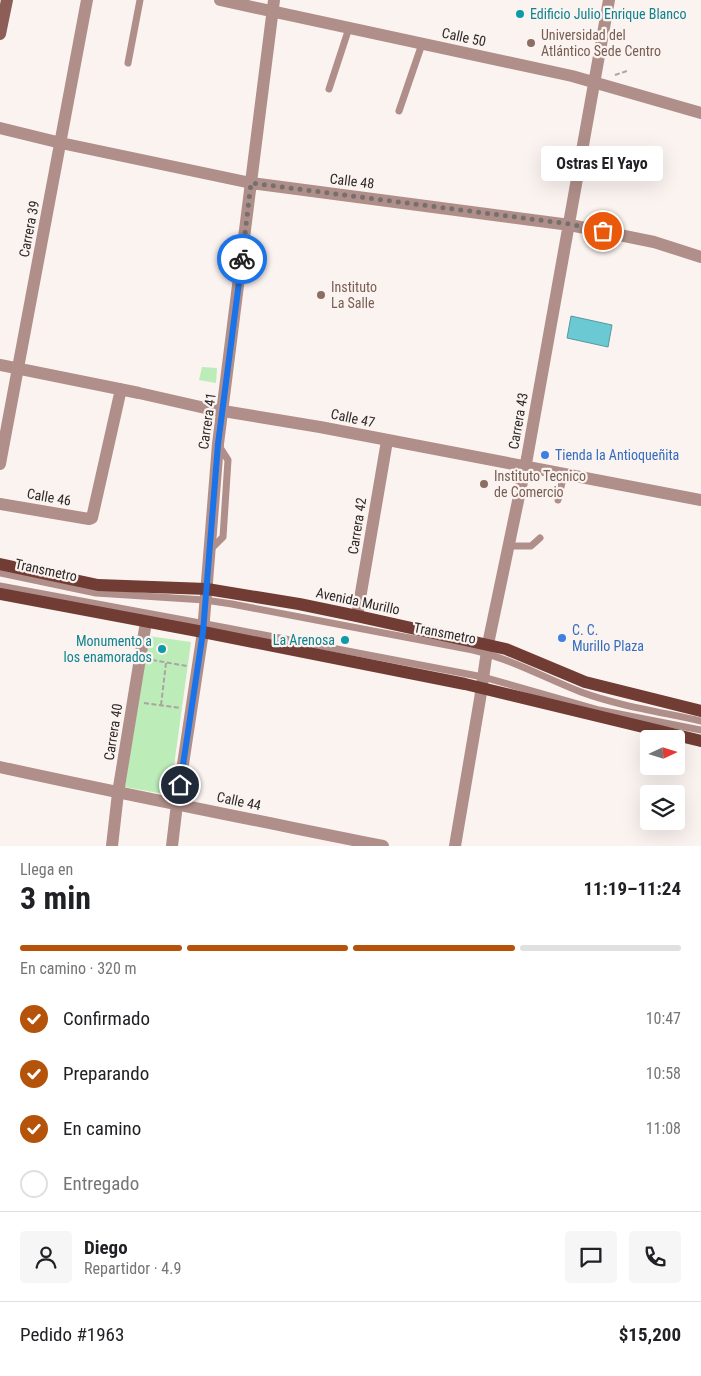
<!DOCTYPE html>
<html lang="es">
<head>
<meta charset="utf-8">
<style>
  :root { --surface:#fff; --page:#f6f6f6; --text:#202124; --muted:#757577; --line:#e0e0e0; --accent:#b45309 }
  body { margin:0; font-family:"Roboto Condensed",sans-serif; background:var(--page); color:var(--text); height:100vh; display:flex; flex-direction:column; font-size:19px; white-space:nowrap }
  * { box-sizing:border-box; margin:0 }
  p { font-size:16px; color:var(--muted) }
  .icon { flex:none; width:28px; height:28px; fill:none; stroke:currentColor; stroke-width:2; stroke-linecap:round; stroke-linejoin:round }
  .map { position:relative; height:846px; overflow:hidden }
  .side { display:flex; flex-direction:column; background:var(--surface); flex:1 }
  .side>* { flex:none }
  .needle { width:32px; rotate:86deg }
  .controls { position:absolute; left:640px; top:730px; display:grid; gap:10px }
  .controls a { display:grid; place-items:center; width:45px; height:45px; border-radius:5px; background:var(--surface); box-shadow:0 5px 20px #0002; font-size:25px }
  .pin { position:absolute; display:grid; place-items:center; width:42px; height:42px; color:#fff; margin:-21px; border:2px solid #fff; border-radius:50%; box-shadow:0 1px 5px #0007 }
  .courier { position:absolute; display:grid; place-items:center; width:50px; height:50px; margin:-25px; border:4px solid #1a73e8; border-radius:50%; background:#fff; color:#222; box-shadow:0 1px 6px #0007 }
  .bubble { position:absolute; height:35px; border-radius:5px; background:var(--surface); box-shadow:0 5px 20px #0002; font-size:16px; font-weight:700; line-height:35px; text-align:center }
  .head em { font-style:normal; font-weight:700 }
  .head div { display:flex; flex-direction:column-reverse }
  .head { display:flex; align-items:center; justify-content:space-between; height:85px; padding:0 20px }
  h1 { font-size:32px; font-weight:700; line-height:38px }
  .bar { display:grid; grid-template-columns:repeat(4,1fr); gap:8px 5px; align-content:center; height:60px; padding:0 20px }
  .bar i { height:6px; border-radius:4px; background:var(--line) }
  .bar .selected { background:var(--accent) }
  .bar p { grid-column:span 4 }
  .line { display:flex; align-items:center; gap:12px; padding:0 20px; border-top:1px solid var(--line) }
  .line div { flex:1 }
  .round { display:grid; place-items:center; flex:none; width:52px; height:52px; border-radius:5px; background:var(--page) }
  ol { padding:0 20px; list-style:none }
  li { display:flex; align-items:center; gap:15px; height:55px }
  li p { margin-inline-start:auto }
  li .icon { padding:5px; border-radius:50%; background:var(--accent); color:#fff; stroke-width:4 }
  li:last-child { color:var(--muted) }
  li i { width:28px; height:28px; border:2px solid var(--line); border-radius:50% }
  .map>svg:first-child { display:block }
  .green { fill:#bcecb8 }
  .water { fill:#6ac9d2; stroke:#57999f }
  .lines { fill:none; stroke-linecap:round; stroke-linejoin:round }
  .path { stroke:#aaa4a2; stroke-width:2; stroke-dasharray:5 2.5; stroke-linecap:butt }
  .service { stroke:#b08f8a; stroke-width:7 }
  .minor { stroke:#b08f8a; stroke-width:12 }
  .tertiary { stroke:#b08f8a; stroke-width:12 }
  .secondary { stroke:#8c5e57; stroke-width:12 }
  .primary { stroke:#713c34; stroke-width:12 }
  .done { stroke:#74706e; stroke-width:5; stroke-dasharray:0 9 }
  .route { stroke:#1a73e8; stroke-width:6 }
  .culture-dot { fill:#0f9aa8; stroke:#fbf3f0; stroke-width:2 }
  .education-dot { fill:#8d6e63; stroke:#fbf3f0; stroke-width:2 }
  .shop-dot { fill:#3f7fe0; stroke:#fbf3f0; stroke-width:2 }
  .labels { text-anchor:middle; stroke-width:4.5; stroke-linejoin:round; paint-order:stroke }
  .culture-label { font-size:14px; fill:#0d838f; stroke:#fbf3f0; text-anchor:end }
  .education-label { font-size:14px; fill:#785e54; stroke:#fbf3f0; text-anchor:start }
  .street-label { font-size:14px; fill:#2c2928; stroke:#fbf3f0 }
  .shop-label { font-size:14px; fill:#366cbe; stroke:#fbf3f0; text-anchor:start }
</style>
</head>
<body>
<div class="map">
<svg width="701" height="846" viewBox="0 0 701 846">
  <rect width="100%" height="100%" fill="#fbf3f0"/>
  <!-- green -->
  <path class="green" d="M202 367 217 368 216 383 199 380Z
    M148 636 191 642 170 795 125 787Z"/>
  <!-- water -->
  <path class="water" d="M571 316 612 325 608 347 567 338Z"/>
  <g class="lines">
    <!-- path -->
    <path class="path" d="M615 75 627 71
      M152 660 187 666
      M144 703 181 708
      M161 705 166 663"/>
    <!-- service -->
    <path class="service" d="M128 63 140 0
      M329 89 349 28
      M399 111 422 44
      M558 500 564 474
      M508 546H531L540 538
      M210 550 223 537 228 460 219 446
      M0 573 96 593 205 600 232 604 473 650C511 659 545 678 581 692 619 706 661 712 701 721
      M0 586 227 628 483 677 599 710 701 730"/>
    <!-- minor -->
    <path class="minor" d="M0 128 61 143 251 183
      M0 365 139 393 205 408 320 427 701 500
      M0 464 87 0
      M0 504 89 519 92 518 121 389
      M357 616 387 441
      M0 767C127 795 255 820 383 846"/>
    <!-- tertiary -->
    <path class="tertiary" d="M220 0 572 76 701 113
      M251 183 570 225 654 242 701 257
      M112 846 118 793 146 622
      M172 846 177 804 203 632 218 444 274 0
      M455 846 480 699 488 644 527 458 609 0"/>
    <!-- secondary -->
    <path class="secondary" d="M0 34 7 0"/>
    <!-- primary -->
    <path class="primary" d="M0 564 98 585 207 589 299 604 357 616 506 649 585 682 701 711
      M0 594 203 632 465 684 701 741"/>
  </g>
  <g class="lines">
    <!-- done -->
    <path class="done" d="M242 259 251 183 570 224 603 231"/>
    <!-- route -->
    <path class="route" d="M180 785 203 632 218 444 242 259"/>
  </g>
  <!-- markers -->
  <g class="culture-dot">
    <circle cx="520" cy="14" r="5"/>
    <circle cx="345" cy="640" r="5"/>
    <circle cx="162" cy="649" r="5"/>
  </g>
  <g class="education-dot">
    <circle cx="531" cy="43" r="5"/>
    <circle cx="321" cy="295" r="5"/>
    <circle cx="484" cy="484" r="5"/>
  </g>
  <g class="shop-dot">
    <circle cx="545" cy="455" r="5"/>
    <circle cx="562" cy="638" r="5"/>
  </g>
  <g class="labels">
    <!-- culture labels -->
    <g class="culture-label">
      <text x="530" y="19" text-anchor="start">Edificio Julio Enrique Blanco</text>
      <text x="335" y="645">La Arenosa</text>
      <text x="152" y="646">Monumento a<tspan x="152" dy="16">los enamorados</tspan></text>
    </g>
    <!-- education labels -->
    <g class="education-label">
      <text x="541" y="40">Universidad del<tspan x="541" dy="16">Atlántico Sede Centro</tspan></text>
      <text x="331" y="292">Instituto<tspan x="331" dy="16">La Salle</tspan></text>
      <text x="494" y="481">Instituto Tecnico<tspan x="494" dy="16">de Comercio</tspan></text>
    </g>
    <!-- street labels -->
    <g class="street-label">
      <text transform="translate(464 37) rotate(12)" y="5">Calle 50</text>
      <text transform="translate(352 181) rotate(7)" y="5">Calle 48</text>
      <text transform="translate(29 229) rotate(-79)" y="5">Carrera 39</text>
      <text transform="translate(353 418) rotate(12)" y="5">Calle 47</text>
      <text transform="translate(207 421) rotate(-82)" y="5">Carrera 41</text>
      <text transform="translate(518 421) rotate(-80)" y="5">Carrera 43</text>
      <text transform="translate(49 497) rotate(10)" y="5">Calle 46</text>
      <text transform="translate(357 526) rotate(-81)" y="5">Carrera 42</text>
      <text transform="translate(46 570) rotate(12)" y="5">Transmetro</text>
      <text transform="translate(358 601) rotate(12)" y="5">Avenida Murillo</text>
      <text transform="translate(445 633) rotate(11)" y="5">Transmetro</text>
      <text transform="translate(113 732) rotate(-81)" y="5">Carrera 40</text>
      <text transform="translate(239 801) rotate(12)" y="5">Calle 44</text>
    </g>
    <!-- shop labels -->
    <g class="shop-label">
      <text x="555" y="460">Tienda la Antioqueñita</text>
      <text x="572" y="635">C. C.<tspan x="572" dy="16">Murillo Plaza</tspan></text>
    </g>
  </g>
</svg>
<div class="controls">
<a><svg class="needle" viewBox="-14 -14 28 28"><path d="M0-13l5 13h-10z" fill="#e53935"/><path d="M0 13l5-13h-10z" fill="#757577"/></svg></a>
<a><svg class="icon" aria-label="layers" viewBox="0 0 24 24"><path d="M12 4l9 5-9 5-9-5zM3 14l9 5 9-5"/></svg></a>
</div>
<div class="pin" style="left:603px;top:231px;background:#ea580c"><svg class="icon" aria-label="bag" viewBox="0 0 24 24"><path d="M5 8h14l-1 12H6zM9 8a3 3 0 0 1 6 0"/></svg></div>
<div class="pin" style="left:180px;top:785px;background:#1f2937"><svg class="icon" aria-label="home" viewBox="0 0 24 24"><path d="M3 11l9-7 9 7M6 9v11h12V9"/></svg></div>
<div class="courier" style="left:242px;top:259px"><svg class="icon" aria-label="bike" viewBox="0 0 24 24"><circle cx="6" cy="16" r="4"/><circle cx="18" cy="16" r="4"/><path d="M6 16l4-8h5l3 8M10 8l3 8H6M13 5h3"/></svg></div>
<div class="bubble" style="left:541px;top:146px;width:122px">Ostras El Yayo</div>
</div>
<section class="side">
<div class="head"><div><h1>3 min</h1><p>Llega en</p></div><em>11:19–11:24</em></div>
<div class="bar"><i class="selected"></i><i class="selected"></i><i class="selected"></i><i></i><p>En camino · 320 m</p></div>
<ol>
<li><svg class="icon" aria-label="check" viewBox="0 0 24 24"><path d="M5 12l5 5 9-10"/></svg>Confirmado<p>10:47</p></li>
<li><svg class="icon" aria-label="check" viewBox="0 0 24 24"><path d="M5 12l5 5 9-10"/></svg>Preparando<p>10:58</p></li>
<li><svg class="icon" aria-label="check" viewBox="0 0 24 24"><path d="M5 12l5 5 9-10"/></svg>En camino<p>11:08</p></li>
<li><i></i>Entregado</li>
</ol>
<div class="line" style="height:90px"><a class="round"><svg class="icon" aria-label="person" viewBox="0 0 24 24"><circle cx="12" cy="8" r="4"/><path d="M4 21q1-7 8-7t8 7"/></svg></a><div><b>Diego</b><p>Repartidor · 4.9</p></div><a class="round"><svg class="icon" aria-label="chat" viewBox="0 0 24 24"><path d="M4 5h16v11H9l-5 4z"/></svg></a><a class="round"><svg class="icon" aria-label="phone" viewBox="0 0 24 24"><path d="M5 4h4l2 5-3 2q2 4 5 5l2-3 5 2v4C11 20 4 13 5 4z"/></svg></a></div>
<div class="line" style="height:65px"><div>Pedido #1963</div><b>$15,200</b></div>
</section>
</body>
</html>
